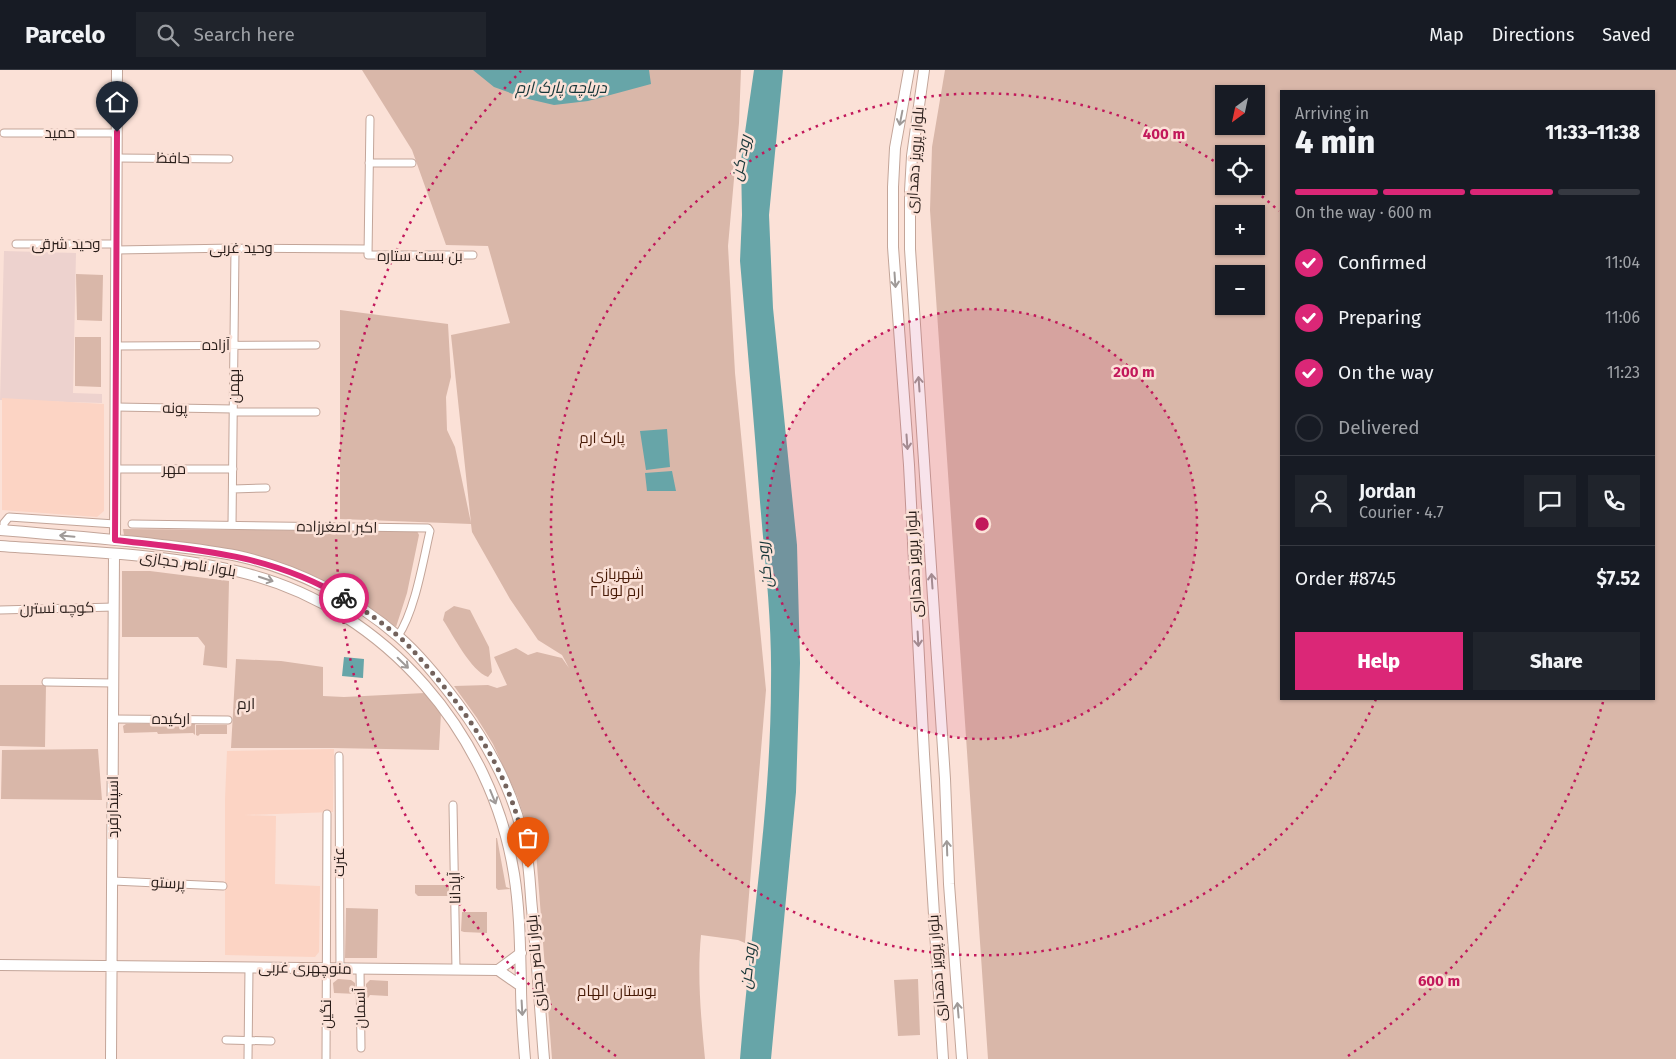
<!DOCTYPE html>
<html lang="en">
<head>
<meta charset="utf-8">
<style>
  :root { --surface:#171b24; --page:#20242c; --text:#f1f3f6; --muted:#9ea1a6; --line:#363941; --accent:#db2777 }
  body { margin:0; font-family:"Fira Sans",Cairo,sans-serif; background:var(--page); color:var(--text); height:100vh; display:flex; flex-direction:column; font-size:19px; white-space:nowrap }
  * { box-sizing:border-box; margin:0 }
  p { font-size:16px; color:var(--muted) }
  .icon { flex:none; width:28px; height:28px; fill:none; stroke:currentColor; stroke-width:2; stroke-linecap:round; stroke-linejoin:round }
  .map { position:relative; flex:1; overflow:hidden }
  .sheet { position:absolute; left:1280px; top:20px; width:375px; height:610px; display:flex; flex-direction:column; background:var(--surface); border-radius:0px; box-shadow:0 1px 4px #0004 }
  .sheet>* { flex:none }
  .needle { width:32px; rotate:213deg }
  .controls { position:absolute; left:1215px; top:15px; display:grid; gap:10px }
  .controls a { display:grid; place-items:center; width:50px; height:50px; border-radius:0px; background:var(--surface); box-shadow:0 1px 4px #0004; font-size:25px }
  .pin { position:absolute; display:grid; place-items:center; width:42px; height:42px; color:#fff; margin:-51px -21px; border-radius:50% 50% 50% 0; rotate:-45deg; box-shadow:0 0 5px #0007 }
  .pin .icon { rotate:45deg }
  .courier { position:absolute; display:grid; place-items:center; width:50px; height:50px; margin:-25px; border:4px solid #db2777; border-radius:50%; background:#fff; color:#222; box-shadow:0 1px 6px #0007 }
  .headline em { font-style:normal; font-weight:800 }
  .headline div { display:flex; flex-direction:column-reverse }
  .headline { display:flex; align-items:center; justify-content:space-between; height:85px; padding:0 15px }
  h1 { font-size:32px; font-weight:800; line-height:38px }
  .bar { display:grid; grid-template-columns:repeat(4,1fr); gap:8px 5px; align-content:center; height:60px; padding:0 15px }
  .bar i { height:6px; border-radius:4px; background:var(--line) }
  .bar .on { background:var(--accent) }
  .bar p { grid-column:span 4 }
  .line { display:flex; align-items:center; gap:12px; padding:0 15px; border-top:1px solid var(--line) }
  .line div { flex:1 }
  .round { display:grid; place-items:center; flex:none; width:52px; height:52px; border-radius:0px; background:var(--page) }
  ol { padding:0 15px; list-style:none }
  li { display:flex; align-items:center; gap:15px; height:55px }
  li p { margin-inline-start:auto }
  li .icon { padding:5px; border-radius:50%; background:var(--accent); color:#fff; stroke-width:4 }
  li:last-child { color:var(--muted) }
  li i { width:28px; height:28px; border:2px solid var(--line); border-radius:50% }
  .button { display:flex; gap:10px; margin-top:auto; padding:10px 15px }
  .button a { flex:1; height:58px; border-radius:0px; background:var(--accent); color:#fff; font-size:20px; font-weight:800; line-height:58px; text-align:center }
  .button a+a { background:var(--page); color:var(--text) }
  header { display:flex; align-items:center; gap:30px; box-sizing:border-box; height:70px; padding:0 25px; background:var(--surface); border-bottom:1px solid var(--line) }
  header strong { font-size:24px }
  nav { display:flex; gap:28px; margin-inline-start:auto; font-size:18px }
  .search { width:350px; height:45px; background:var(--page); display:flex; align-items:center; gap:12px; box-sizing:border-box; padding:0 18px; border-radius:0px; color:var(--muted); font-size:19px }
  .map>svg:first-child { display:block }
  .commercial { fill:#edd2ce }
  .built { fill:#fcd4c4 }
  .green { fill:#d9b7a9; fill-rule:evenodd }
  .water { fill:#67a5a8 }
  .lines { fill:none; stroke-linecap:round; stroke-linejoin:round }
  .street-casing { stroke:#c3a599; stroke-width:9 }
  .secondary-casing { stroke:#c3a599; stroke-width:12 }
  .street { stroke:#fff; stroke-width:7 }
  .secondary { stroke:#fff; stroke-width:10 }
  .oneway { stroke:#9f9a98 }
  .done { stroke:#73625c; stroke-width:5; stroke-dasharray:0 9 }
  .route { stroke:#db2777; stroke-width:6 }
  .ring { fill:none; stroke:#c2185b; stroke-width:2.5; stroke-dasharray:2.5 5 }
  .labels { text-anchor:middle; stroke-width:5; stroke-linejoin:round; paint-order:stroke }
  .street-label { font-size:15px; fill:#2a1e1a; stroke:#fbe1d7 }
  .park-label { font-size:15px; fill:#471a06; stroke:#fbe1d7 }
  .water-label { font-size:16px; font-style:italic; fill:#163638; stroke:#fbe1d7 }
  .neighbourhood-label { font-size:16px; fill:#2a1e1a; stroke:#fbe1d7 }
  .centre { fill:#c2185b; stroke:#fbe1d7; stroke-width:2.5 }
  .ring-label { font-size:15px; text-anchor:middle; font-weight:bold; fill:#c2185b; stroke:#fbe1d7; stroke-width:5; stroke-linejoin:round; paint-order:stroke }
</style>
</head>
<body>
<header>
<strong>Parcelo</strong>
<div class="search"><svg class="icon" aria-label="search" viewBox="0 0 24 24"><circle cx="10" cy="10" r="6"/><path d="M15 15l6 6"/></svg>Search here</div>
<nav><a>Map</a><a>Directions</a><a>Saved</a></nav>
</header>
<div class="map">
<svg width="1676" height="989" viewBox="0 0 1676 989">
  <rect width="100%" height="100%" fill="#fbe1d7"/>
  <!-- commercial -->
  <path class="commercial" d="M4 181 76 183 73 323 102 324V333L0 330Z"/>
  <!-- built -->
  <path class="built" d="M2 328 104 334V441L97 447 2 440Z
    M334 679 333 742 244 745 276 746 275 814 320 816 319 882 315 887 225 885V729L227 681Z"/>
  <!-- green -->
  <path class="green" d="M362 0H741L739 53 728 176 735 303 766 620 745 873 738 870 701 865C697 907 701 947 705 989H552L536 782 517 726 493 674 477 648 454 616 488 615 497 618 507 615 494 587 516 578 528 585 537 582 562 588 569 598 562 585 538 570 510 529 472 462 471 454 340 449V240L448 254 451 307 446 327 447 360 455 377 471 453 451 265 510 253 488 176 446 175 412 80Z
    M945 0H1676V989H988L930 140 932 77ZM1281 21H1654V629H1281ZM1224 24H1256V56H1224ZM1224 84H1256V116H1224ZM1224 144H1256V176H1224ZM1224 204H1256V236H1224Z
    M76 204 103 205 102 251 77 250Z
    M75 267H101V317L75 316Z
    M123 459 417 461 419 465 407 523 396 557C376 543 357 529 335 517 271 480 196 474 124 465Z
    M122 501H150L229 511 227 598 203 595 205 576 198 567H122Z
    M454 536 470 540 489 577 492 602 488 607C471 601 453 565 443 550L445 542Z
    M236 589 281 591 323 597V626L344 627 425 623 441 643 439 680 333 678H231Z
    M0 615H46L45 677 0 676Z
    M126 654H195V665L193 663 158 664 157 662 124 663 123 656Z
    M196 655H227V664H200L198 666 196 665Z
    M98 679 102 730 1 729 2 680Z
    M496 768H497L506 817 511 819 498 820 496 818Z
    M415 815H449V823L453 826H418L415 823Z
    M346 838 378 839 377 888H345Z
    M462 842H487V863L464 862 461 861Z
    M338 909 351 910 355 913V922L358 924 334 923 333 913Z
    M918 909 920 965 898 966 894 910Z
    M370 910 388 911V926L370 925 368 928 366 926V914Z"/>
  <!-- water -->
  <path class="water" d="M473 0H649L651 14 588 31 554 35 524 28 494 17Z
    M754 0H783L769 145 773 238 797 475 800 593 796 722 771 989H740C750 864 771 738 771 612 772 552 765 492 760 432 754 352 747 272 740 191L742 145 741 90Z
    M667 359 670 397 646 400 640 361Z
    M672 401 676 421H647L645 403Z
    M344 587 364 589 363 608 342 606Z"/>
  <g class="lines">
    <defs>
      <path id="street" d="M370 49 368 185H473
        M4 63H117
        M117 88 229 89
        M369 93H412
        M16 174H116
        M116 180 235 178 367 179
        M116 276 316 275
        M116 337 233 339
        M233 342H316
        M115 399H233
        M233 419 266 418
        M132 454 428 458 430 461C423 491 415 541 398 566
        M232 455 235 178
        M4 460V453L9 447 115 454
        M0 540 114 537
        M46 612 114 613
        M114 649 228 650
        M339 686 340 899
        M453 735 456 900
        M113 811 223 816
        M360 899 361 978
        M226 970 271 971
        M248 989 249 898
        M326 989 327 744"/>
      <path id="secondary" d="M909 0 895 78 893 117V177L909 395 924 684 943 989
        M924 0 912 86 910 121V179L945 709 949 814 962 989
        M0 460C49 464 97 468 146 473 177 477 208 480 238 486 297 499 354 528 399 567 421 586 440 610 458 634 490 677 517 728 526 781 530 800 530 820 532 839 537 889 540 939 544 989
        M115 470 117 0
        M0 476C82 482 169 483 248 504 386 540 492 664 514 804 520 841 520 878 521 916 521 940 523 965 525 989
        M0 895 498 900
        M498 900 521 883
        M498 900 521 916
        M111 989 114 484"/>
    </defs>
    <!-- street casing -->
    <use href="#street" class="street-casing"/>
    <!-- secondary casing -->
    <use href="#secondary" class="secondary-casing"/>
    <!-- street -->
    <use href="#street" class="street"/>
    <!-- secondary -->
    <use href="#secondary" class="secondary"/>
  </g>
  <!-- one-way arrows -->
  <defs><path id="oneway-shaft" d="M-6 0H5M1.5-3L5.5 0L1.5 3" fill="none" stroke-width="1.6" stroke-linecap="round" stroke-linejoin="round" transform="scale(1.25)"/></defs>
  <g class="oneway">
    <use href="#oneway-shaft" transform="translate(901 48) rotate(101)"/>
    <use href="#oneway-shaft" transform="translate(895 210) rotate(86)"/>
    <use href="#oneway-shaft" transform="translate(919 314) rotate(-94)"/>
    <use href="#oneway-shaft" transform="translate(907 372) rotate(86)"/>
    <use href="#oneway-shaft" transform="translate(67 466) rotate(-175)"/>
    <use href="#oneway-shaft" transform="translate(266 509) rotate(18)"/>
    <use href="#oneway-shaft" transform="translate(932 511) rotate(-94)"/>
    <use href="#oneway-shaft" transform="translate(918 569) rotate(87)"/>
    <use href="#oneway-shaft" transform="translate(403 593) rotate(44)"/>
    <use href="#oneway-shaft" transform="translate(493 727) rotate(68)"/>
    <use href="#oneway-shaft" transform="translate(947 778) rotate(-92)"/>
    <use href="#oneway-shaft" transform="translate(522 938) rotate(87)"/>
    <use href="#oneway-shaft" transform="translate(958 940) rotate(-95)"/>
  </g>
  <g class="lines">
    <!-- done -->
    <path class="done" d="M344 528C363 539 381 552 397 565 409 575 419 587 429 599 478 654 520 723 528 798"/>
    <!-- route -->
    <path class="route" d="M117 62 115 470C198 480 271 484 344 528"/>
  </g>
  <!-- distance rings -->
  <circle cx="982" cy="454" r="215" fill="#c2185b" fill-opacity=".12"/>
  <g class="ring">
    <circle cx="982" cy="454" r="215"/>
    <path d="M1376 629A431 431 0 1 1 1223 97M1250 117A431 431 0 0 1 1279 141"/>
    <path d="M1603 632A646 646 0 0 1 1348 986M616 986A646 646 0 0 1 521 1"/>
  </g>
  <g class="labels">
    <!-- street labels -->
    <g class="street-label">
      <text x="60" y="68">حمید</text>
      <text transform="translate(173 88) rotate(1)" y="5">حافظ</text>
      <text transform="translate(915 90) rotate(-86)" y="5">بلوار پرویز دهداری</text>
      <text x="66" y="179">وحید شرقی</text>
      <text x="241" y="183">وحید غربی</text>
      <text x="420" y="191">بن بست ستاره</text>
      <text x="216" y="280">آزاده</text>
      <text transform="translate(234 316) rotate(-90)" y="5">بهمن</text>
      <text transform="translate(175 338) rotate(1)" y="5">پونه</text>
      <text x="174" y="404">مهر</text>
      <text transform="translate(337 457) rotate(1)" y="5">اکبر اصغرزاده</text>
      <text transform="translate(188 494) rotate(9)" y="5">بلوار ناصر حجازی</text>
      <text transform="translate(914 494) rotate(-93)" y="5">بلوار پرویز دهداری</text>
      <text transform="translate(57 538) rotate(-1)" y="5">کوچه نسترن</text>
      <text x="171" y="654">ارکیده</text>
      <text transform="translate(113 737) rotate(-90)" y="5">اسپندارفرد</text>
      <text transform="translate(339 792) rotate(-90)" y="5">عترت</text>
      <text transform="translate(168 813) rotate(3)" y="5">پرستو</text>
      <text transform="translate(455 818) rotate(-91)" y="5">آپادانا</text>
      <text transform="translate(536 893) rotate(-95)" y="5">بلوار ناصر حجازی</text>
      <text transform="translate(305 898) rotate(1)" y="5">منوچهری غربی</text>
      <text transform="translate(937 898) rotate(-94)" y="5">بلوار پرویز دهداری</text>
      <text transform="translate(360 938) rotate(-91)" y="5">آسمان</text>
      <text transform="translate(326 944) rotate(-90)" y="5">نگین</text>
    </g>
    <!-- park labels -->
    <g class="park-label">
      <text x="602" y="373">پارک ارم</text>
      <text x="617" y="509">شهربازی<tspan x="617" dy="17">ارم لونا ۲</tspan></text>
      <text x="617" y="926">بوستان الهام</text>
    </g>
    <!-- water labels -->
    <g class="water-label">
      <text x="561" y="23">دریاچه پارک ارم</text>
      <text transform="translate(740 88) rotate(-78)" y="6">رود کن</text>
      <text transform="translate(764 495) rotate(-96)" y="6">رود کن</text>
      <text transform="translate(747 896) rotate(-84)" y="6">رود کن</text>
    </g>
    <!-- neighbourhood labels -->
    <g class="neighbourhood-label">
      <text x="246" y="639">ارم</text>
    </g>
  </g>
  <circle cx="982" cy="454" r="8" class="centre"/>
  <g class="ring-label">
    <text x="1164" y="69">400 m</text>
    <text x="1134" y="307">200 m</text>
    <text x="1439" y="916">600 m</text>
  </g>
</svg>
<div class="controls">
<a><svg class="needle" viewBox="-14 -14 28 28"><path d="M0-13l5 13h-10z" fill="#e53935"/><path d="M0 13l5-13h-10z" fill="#9ea1a6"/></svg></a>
<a><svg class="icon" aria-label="locate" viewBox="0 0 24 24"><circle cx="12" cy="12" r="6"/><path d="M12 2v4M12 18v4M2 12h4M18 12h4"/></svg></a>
<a>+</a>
<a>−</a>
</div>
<div class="pin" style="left:528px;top:798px;background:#ea580c"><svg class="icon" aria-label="bag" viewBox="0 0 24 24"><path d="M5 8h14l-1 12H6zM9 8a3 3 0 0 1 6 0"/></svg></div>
<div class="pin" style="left:117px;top:62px;background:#1f2937"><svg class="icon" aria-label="home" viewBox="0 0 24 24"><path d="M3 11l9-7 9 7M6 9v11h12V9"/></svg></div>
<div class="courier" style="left:344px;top:528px"><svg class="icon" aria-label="bike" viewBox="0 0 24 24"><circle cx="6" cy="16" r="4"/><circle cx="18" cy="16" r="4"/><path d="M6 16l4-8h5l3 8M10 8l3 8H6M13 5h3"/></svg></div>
<section class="sheet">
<div class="headline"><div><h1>4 min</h1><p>Arriving in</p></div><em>11:33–11:38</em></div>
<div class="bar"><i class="on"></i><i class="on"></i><i class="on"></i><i></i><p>On the way · 600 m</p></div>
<ol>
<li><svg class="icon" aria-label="check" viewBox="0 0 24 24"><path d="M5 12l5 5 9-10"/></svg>Confirmed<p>11:04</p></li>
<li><svg class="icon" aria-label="check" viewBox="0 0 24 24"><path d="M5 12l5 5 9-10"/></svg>Preparing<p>11:06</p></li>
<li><svg class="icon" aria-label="check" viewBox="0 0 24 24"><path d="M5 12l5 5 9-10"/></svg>On the way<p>11:23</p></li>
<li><i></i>Delivered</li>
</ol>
<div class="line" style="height:90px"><a class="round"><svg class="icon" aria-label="person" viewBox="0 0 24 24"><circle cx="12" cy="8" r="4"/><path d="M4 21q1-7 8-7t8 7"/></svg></a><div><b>Jordan</b><p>Courier · 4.7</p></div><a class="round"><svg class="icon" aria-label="chat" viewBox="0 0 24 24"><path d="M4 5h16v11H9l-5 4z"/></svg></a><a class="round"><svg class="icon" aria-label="phone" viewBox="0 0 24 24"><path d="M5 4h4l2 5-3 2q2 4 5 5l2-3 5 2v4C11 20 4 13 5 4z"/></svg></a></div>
<div class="line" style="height:65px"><div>Order #8745</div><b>$7.52</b></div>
<div class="button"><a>Help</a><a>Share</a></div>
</section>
</div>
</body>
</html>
